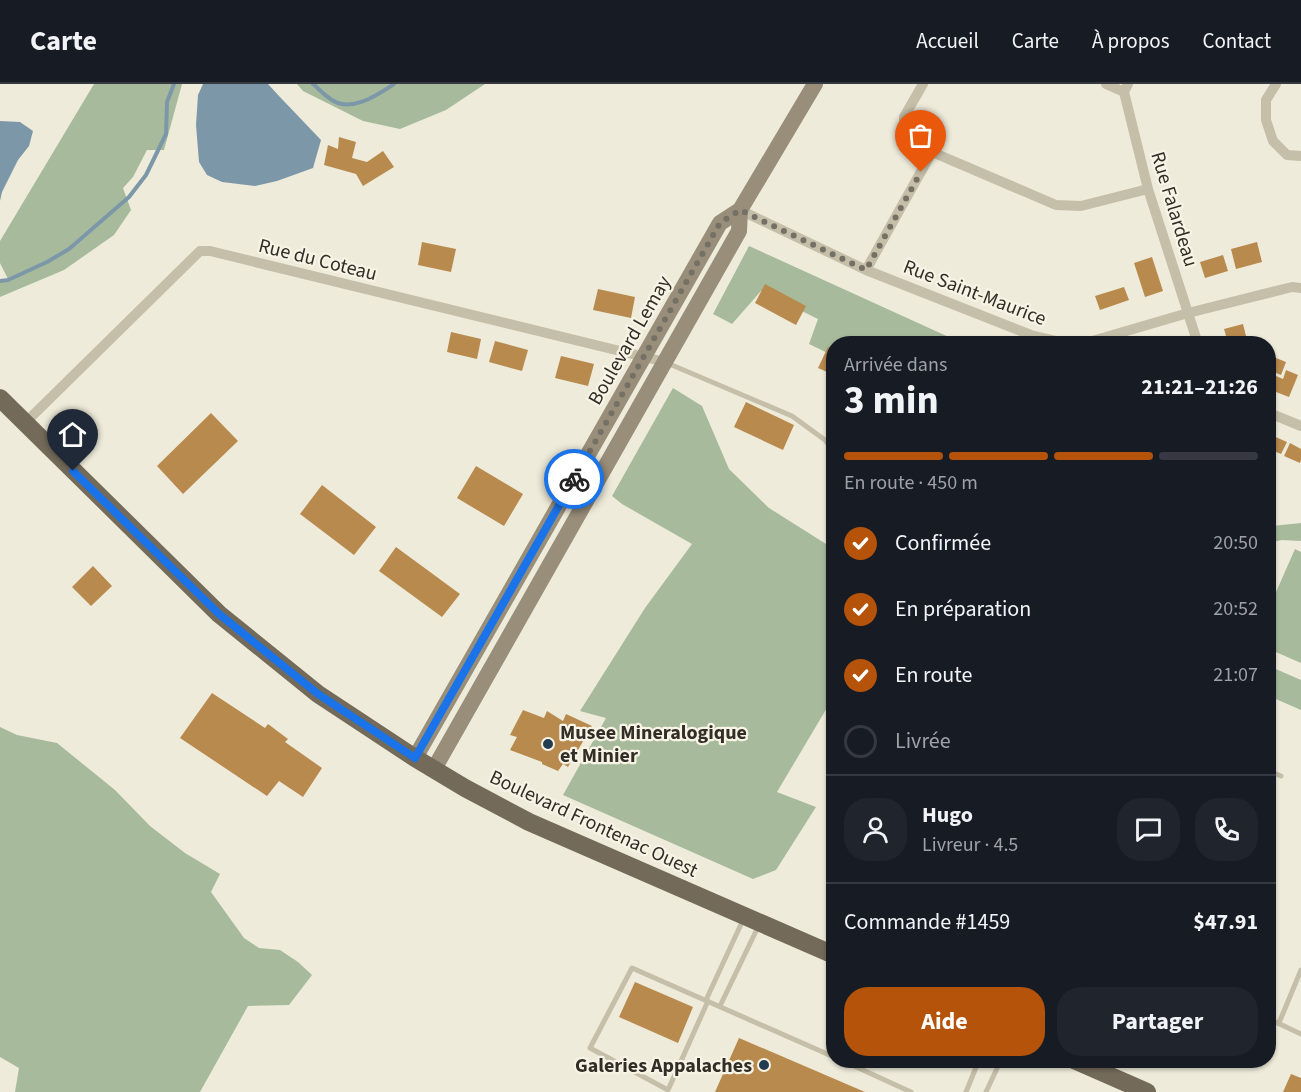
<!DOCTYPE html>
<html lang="fr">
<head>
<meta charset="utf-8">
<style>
  :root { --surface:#171b24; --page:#20242c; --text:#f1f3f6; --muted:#9ea1a6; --line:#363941; --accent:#b45309 }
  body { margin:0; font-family:"Source Sans 3",sans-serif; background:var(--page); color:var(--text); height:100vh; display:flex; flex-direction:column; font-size:22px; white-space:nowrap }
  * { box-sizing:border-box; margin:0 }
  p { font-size:20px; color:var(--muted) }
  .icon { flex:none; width:33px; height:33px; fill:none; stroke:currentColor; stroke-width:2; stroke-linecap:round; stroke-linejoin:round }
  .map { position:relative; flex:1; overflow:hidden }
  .details { position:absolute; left:826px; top:252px; width:450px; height:732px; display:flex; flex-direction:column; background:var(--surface); border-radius:24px; box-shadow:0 2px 4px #0004 }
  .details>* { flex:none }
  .pin { position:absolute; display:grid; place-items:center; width:51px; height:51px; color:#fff; margin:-62px -26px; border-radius:50% 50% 50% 0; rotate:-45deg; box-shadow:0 0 6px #0007 }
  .pin .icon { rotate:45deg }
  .courier { position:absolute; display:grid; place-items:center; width:60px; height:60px; margin:-30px; border:4px solid #1a73e8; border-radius:50%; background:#fff; color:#222; box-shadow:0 2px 8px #0007 }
  .head em { font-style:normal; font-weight:700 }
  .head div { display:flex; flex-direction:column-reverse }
  .head { display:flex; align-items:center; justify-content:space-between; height:102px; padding:0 18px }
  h1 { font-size:39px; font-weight:700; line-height:45px }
  .bar { display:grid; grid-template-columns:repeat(4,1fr); gap:9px 6px; align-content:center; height:72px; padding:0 18px }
  .bar i { height:8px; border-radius:4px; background:var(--line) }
  .bar .current { background:var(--accent) }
  .bar p { grid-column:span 4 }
  .line { display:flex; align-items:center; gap:15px; padding:0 18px; border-top:2px solid var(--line) }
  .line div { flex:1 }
  .round { display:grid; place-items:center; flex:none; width:63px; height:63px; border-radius:24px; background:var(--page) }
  ol { padding:0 18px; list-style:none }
  li { display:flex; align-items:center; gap:18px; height:66px }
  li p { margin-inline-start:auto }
  li .icon { padding:6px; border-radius:50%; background:var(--accent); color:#fff; stroke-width:4 }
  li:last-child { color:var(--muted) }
  li i { width:33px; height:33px; border:3px solid var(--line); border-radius:50% }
  .primary-button { display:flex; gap:12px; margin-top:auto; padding:12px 18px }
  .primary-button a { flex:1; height:69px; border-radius:24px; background:var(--accent); color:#fff; font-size:24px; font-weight:700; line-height:69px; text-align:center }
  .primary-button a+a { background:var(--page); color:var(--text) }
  header { display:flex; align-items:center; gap:36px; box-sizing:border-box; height:84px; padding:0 30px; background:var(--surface); border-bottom:2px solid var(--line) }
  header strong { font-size:28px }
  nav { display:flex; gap:33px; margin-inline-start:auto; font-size:21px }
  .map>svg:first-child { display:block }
  .green { fill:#a7bb9c }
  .water { fill:#7c98a8 }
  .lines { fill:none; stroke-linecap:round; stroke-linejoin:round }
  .stream { stroke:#7c98a8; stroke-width:4 }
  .building { fill:#b88a4e }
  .lane { stroke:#c5bea8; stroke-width:5 }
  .street { stroke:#c5bea8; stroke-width:10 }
  .secondary { stroke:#988e79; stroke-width:16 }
  .primary { stroke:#736a5a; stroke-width:18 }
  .done { stroke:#747066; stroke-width:6; stroke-dasharray:0 10.8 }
  .route { stroke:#1a73e8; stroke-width:8 }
  .poi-dot { fill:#213d4f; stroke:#f7f4e6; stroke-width:2 }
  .labels { text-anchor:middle; stroke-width:4.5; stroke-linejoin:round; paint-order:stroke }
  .street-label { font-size:20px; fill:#322e27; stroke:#f7f4e6 }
  .poi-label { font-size:20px; font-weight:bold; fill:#322e27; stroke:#f7f4e6; text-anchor:start }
</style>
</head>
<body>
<header>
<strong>Carte</strong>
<nav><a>Accueil</a><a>Carte</a><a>À propos</a><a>Contact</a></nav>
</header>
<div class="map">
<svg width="1301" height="1008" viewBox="0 0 1301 1008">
  <rect width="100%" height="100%" fill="#eeebda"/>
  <!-- green -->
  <path class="green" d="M94 0H182L164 66H147L133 93 123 104 131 126 114 151 64 186 0 213V197L8 195 0 179V157Z
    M297 0H485L446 26 400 45 363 37 303 7Z
    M749 162 962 259 834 260V272L809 260 818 235 761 207 732 240 713 230Z
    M673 304 702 322 729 385 769 424 834 465V612L777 708 816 723 776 786 753 795 563 711 606 634 580 627 645 524 692 460 622 420 612 412Z
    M1301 439V457L1282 456 1269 459V443L1272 442Z
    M1295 465 1301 468V579L1269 565V524Z
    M1269 582 1301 596V626L1269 612Z
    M0 643 17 651 57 659 115 706 150 742 185 769 220 790 211 808 244 854 259 864 280 866 298 878 312 891 289 921 248 922 200 1008H15L19 984 0 973Z"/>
  <!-- water -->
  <path class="water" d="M203 0H268L279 12 321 56 313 84 277 97 255 102 222 98 207 91 199 78 196 41 198 11Z
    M0 37 20 38 33 47 29 62 18 76 2 108 0 117Z"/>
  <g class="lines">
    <!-- stream -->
    <path class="stream" d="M313 0C319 5 325 12 332 16 352 29 377 11 394 0
      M0 197 8 196 47 178 69 165 129 113 146 91 166 50 167 18 174 0"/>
  </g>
  <!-- building -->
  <path class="building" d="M339 53 356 58 352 74 367 78 383 67 394 83 363 102 356 90 324 81 328 61 338 65Z
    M422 158 456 165 451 188 418 181Z
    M1257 158 1262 178 1236 185 1231 165Z
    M1223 171 1228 187 1205 194 1200 178Z
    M1152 173 1163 207 1145 213 1134 179Z
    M765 200 806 222 796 241 755 219Z
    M1124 203 1129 216 1100 226 1095 212Z
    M598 205 635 213 631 234 593 226Z
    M1243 240 1247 256 1237 260H1223L1221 254 1226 252 1224 245Z
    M451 248 481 255 477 275 447 268Z
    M495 257 528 266 522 287 489 278Z
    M828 263 834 266V291L818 284Z
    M1269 271 1286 278 1281 291 1269 286Z
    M561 272 594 280 588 302 555 294Z
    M1286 286 1298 291 1289 313 1271 306 1276 292 1283 295Z
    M746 318 794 341 783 366 734 343Z
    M211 329 238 357 183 410 157 382Z
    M1269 350 1287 358 1281 370 1269 365Z
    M1290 359 1301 365V376L1300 379 1284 372Z
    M476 382 523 410 504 442 457 414Z
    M322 401 376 443 354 471 300 430Z
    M396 463 460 510 442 533 379 487Z
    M93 482 112 502 91 522 72 503Z
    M212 609 265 644 268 640 288 655 285 658 322 684 303 713 279 697 267 712 180 654Z
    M523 626 544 634 547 627 563 637 566 630 592 642 568 683 563 680 558 687 542 680V678L510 666 517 653 510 651Z
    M635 898 693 923 678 959 619 933Z
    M739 954 865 1008H715Z
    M1291 990 1301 994V1008H1283Z"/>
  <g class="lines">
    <!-- lane -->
    <path class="lane" d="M667 279 792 332 825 356 834 368
      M1269 687 1281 692
      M706 916 743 836
      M708 917 668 1006 590 964 632 884 834 973
      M720 922 758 843
      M1269 935 1301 950
      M1279 939 1301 886
      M841 976 911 1008
      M966 1008 979 976
      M986 1008 1001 976"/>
    <!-- street -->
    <path class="street" d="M1106 0 1124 8
      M1128 0 1124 8 1148 105 1198 260
      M1276 0 1266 16V36L1273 57 1287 71 1301 72
      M932 68 1056 121 1081 122 1148 105
      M740 126 866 186 1031 251 1069 260
      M866 186 932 68 905 52 904 33 923 0
      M1082 260 1188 229 1292 203 1301 204
      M1269 329 1301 342
      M25 339 200 167H210L665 278"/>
    <!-- secondary -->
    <path class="secondary" d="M415 674 720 139 740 126 815 0
      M434 685 739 147 740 126"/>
    <!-- primary -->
    <path class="primary" d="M0 314 219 530 318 610 415 674 465 704 529 738 834 871
      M1074 976 1147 1008"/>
  </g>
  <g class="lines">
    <!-- done -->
    <path class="done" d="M574 395 720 139 740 126 866 186 921 88"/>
    <!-- route -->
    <path class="route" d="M73 387 219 530 318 610 415 674 574 395"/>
  </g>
  <!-- markers -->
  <g class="poi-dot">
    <circle cx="548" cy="660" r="6"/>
    <circle cx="764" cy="981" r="6"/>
  </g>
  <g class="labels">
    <!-- street labels -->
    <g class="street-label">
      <text transform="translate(1175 125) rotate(73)" y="7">Rue Falardeau</text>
      <text transform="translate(318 175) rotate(14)" y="7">Rue du Coteau</text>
      <text transform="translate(975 208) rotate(21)" y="7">Rue Saint-Maurice</text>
      <text transform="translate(629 256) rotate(-60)" y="7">Boulevard Lemay</text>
      <text transform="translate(594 739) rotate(25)" y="7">Boulevard Frontenac Ouest</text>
    </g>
    <!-- poi labels -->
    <g class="poi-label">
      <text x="560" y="655">Musee Mineralogique<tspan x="560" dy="23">et Minier</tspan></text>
      <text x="752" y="988" text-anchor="end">Galeries Appalaches</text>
    </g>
  </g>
</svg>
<div class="pin" style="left:921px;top:88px;background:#ea580c"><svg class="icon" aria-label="bag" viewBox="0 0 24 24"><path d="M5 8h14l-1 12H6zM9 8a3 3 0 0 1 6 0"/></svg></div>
<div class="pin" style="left:73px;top:387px;background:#1f2937"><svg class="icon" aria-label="home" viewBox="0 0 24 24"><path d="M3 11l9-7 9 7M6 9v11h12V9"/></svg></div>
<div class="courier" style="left:574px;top:395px"><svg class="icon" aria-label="bike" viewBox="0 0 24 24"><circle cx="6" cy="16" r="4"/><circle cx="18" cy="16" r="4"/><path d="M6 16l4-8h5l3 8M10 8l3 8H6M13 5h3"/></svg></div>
<section class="details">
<div class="head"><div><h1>3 min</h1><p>Arrivée dans</p></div><em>21:21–21:26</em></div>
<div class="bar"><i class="current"></i><i class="current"></i><i class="current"></i><i></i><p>En route · 450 m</p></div>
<ol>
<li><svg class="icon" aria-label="check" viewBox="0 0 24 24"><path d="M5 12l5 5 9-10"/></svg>Confirmée<p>20:50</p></li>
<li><svg class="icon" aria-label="check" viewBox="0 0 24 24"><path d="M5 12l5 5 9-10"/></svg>En préparation<p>20:52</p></li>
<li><svg class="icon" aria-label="check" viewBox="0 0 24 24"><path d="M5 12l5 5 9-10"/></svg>En route<p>21:07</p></li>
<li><i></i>Livrée</li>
</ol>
<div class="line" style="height:108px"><a class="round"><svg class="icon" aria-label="person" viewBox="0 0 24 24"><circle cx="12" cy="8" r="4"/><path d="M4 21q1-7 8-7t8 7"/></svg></a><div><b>Hugo</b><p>Livreur · 4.5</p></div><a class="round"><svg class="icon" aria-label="chat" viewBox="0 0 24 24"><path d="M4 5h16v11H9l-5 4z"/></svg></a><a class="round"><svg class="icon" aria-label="phone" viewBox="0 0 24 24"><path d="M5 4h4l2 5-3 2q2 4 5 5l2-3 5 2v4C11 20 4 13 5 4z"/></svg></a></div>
<div class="line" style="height:78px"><div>Commande #1459</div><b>$47.91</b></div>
<div class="primary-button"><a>Aide</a><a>Partager</a></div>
</section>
</div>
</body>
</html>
